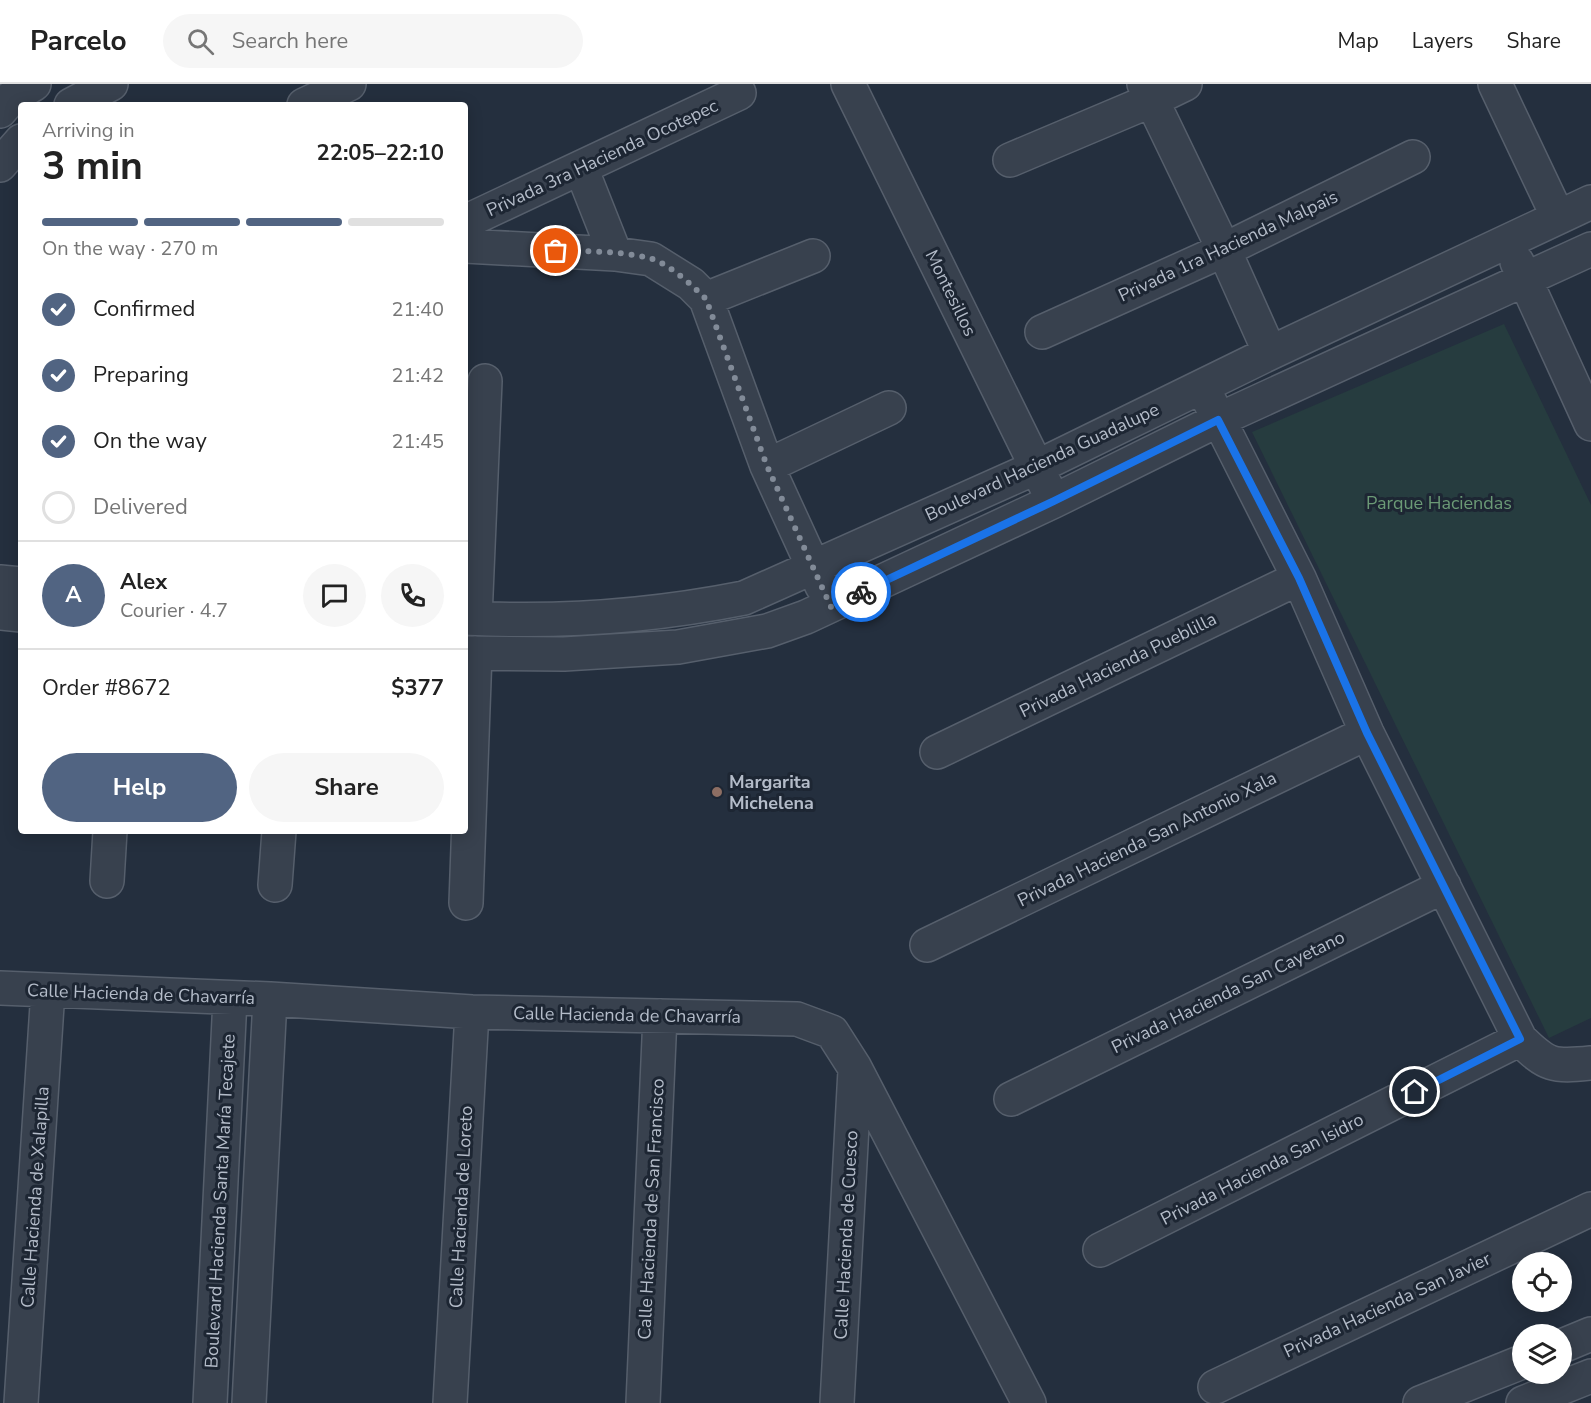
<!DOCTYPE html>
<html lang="en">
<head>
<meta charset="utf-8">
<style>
  :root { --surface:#fff; --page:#f6f6f6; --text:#222; --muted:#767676; --line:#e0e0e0; --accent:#516482 }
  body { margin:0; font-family:"Nunito Sans",sans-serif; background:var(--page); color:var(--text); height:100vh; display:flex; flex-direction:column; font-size:22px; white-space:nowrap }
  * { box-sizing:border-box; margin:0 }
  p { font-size:20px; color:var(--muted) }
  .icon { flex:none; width:33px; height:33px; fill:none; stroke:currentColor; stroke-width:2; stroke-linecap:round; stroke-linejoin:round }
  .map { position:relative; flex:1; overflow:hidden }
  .sheet { position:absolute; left:18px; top:18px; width:450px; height:732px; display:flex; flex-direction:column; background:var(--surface); border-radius:6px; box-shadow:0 3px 15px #0003 }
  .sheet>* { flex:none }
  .controls { position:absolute; left:1512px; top:1168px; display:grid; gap:12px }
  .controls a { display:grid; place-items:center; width:60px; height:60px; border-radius:50%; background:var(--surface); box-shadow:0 3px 15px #0003; font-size:30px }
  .pin { position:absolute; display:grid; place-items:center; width:51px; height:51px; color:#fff; margin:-26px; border:3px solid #fff; border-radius:50%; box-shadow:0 2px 6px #0007 }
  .courier { position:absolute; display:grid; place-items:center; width:60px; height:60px; margin:-30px; border:4px solid #1a73e8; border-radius:50%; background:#fff; color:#222; box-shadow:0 2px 8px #0007 }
  .overview em { font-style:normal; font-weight:700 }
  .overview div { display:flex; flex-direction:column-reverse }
  .overview { display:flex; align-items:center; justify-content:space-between; height:102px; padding:0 24px }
  h1 { font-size:39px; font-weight:700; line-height:45px }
  .bar { display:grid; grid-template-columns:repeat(4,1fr); gap:9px 6px; align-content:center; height:72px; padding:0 24px }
  .bar i { height:8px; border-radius:4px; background:var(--line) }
  .bar .selected { background:var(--accent) }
  .bar p { grid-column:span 4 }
  .line { display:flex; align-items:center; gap:15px; padding:0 24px; border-top:2px solid var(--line) }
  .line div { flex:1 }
  .round { display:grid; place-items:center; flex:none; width:63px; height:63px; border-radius:32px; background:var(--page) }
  ol { padding:0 24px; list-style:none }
  li { display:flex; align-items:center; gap:18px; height:66px }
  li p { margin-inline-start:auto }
  li .icon { padding:6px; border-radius:50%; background:var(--accent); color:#fff; stroke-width:4 }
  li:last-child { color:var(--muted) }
  li i { width:33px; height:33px; border:3px solid var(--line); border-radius:50% }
  .button { display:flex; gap:12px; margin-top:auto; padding:12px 24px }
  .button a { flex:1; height:69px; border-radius:36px; background:var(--accent); color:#fff; font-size:24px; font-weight:700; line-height:69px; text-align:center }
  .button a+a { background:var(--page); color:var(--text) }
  header { display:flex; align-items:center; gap:36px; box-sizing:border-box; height:84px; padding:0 30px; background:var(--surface); border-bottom:2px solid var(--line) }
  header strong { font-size:28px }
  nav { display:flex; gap:33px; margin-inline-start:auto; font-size:21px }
  .search { width:420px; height:54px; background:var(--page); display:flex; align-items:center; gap:15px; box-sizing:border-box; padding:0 21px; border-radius:33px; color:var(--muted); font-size:22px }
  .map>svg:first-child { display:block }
  .green { fill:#263c3f }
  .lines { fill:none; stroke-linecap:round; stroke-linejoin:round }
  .minor-casing { stroke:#565f6c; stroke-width:36 }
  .tertiary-casing { stroke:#565f6c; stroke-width:36 }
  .minor { stroke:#38414e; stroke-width:33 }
  .tertiary { stroke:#38414e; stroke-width:33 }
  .done { stroke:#828b98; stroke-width:6; stroke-dasharray:0 10.8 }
  .route { stroke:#1a73e8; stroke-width:8 }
  .education-dot { fill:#8d6e63; stroke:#1d2633; stroke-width:2 }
  .labels { text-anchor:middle; stroke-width:6; stroke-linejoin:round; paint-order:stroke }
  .street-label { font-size:18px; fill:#b4bcc9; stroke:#1d2633 }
  .park-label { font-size:18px; fill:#6b9a76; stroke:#1d2633 }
  .poi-label { font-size:18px; font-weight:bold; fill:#b4bcc9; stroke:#1d2633; text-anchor:start }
</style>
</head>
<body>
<header>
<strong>Parcelo</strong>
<div class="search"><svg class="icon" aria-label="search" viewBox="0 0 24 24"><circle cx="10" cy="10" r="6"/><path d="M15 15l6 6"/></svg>Search here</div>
<nav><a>Map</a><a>Layers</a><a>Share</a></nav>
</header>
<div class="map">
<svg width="1591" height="1319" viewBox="0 0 1591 1319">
  <rect width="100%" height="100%" fill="#242f3e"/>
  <!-- green -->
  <path class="green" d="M1504 240 1591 421V934L1549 954 1252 348Z"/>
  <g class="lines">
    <defs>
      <path id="minor" d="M848 0 1046 402
        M1144 0 1224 166 1270 269
        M1495 0 1558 133
        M71 21 111 0
        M304 21 349 0
        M0 27 11 14 34 0
        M1010 76 1152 16 1185 0
        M0 81 21 57
        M581 84 615 170
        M465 138 739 9
        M465 162 615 170 651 175 691 200 706 215 767 382 822 502
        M1517 178 1591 340
        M706 215 813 172
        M1042 248 1224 166 1413 73
        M1209 316 1299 494 1367 649 1520 955C1547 982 1553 983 1591 979
        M767 382 889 324
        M0 498 21 500
        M0 529 21 531
        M465 534C558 539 653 532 744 514L1037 383 1270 269 1591 118
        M475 534 485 297
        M465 569 564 570 678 563 767 547 806 533 1054 417 1218 336 1591 165
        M937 668 1299 494
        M107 797 110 747
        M275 801 279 747
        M466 819 475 569
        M927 861 1367 649
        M0 904 270 915 472 928 797 935 832 948 855 984 1029 1319
        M1011 1015 1444 802
        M1100 1166 1520 955
        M1215 1303 1591 1125
        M21 1319 48 906
        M210 1319 230 915
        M249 1319 270 915
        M450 1319 472 928
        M643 1319 660 932
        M837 1319 855 986"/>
      <path id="tertiary" d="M1562 1262 1591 1250
        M1420 1319 1522 1278
        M1523 1319 1591 1292"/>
    </defs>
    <!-- minor casing -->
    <use href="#minor" class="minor-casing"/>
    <!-- tertiary casing -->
    <use href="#tertiary" class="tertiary-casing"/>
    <!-- minor -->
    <use href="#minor" class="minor"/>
    <!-- tertiary -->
    <use href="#tertiary" class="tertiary"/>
  </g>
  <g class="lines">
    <!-- done -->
    <path class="done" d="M556 167C586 167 620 167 649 174 668 179 692 201 706 215L767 382 831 523 861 508"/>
    <!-- route -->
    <path class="route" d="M861 508 1054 417 1218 336 1299 494 1367 649 1520 955 1415 1008"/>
  </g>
  <!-- markers -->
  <circle class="education-dot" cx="717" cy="708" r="6"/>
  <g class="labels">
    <!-- street labels -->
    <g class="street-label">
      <text transform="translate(602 74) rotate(-25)" y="6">Privada 3ra Hacienda Ocotepec</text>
      <text transform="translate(1228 162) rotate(-25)" y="6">Privada 1ra Hacienda Malpais</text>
      <text transform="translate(951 209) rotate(64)" y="6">Montesillos</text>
      <text transform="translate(1042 378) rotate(-25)" y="6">Boulevard Hacienda Guadalupe</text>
      <text transform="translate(1118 581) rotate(-26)" y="6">Privada Hacienda Pueblilla</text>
      <text transform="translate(1147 755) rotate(-26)" y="6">Privada Hacienda San Antonio Xala</text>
      <text transform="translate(1228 908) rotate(-26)" y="6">Privada Hacienda San Cayetano</text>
      <text transform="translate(141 910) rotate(2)" y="6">Calle Hacienda de Chavarría</text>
      <text transform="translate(627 931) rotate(1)" y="6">Calle Hacienda de Chavarría</text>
      <text transform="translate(1262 1085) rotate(-27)" y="6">Privada Hacienda San Isidro</text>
      <text transform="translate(35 1113) rotate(-86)" y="6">Calle Hacienda de Xalapilla</text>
      <text transform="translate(220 1117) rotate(-87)" y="6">Boulevard Hacienda Santa María Tecajete</text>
      <text transform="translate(461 1123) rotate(-87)" y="6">Calle Hacienda de Loreto</text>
      <text transform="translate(651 1125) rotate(-87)" y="6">Calle Hacienda de San Francisco</text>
      <text transform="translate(846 1151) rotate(-87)" y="6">Calle Hacienda de Cuesco</text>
      <text transform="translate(1387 1221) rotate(-25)" y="6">Privada Hacienda San Javier</text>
    </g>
    <!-- park labels -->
    <g class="park-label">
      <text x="1439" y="425">Parque Haciendas</text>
    </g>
    <!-- poi labels -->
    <g class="poi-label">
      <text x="729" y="704">Margarita<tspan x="729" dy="21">Michelena</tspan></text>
    </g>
  </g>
</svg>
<div class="controls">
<a><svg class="icon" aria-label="locate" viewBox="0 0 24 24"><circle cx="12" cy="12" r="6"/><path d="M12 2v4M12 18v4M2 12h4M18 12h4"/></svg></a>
<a><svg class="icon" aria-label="layers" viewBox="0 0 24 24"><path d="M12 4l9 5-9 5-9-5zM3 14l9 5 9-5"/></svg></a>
</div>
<div class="pin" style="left:556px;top:167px;background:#ea580c"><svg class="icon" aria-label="bag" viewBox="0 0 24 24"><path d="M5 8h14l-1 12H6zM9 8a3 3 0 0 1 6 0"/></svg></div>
<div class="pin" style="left:1415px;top:1008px;background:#1f2937"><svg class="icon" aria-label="home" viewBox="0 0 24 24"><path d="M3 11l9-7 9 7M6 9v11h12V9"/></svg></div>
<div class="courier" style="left:861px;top:508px"><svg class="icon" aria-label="bike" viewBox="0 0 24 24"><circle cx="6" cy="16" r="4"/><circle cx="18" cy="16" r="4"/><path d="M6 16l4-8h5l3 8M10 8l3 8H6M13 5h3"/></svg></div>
<section class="sheet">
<div class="overview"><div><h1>3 min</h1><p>Arriving in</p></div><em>22:05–22:10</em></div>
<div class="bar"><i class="selected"></i><i class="selected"></i><i class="selected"></i><i></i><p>On the way · 270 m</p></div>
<ol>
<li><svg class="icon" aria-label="check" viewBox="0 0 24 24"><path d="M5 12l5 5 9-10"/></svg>Confirmed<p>21:40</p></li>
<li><svg class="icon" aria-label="check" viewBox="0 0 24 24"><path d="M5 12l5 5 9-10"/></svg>Preparing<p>21:42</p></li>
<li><svg class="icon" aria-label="check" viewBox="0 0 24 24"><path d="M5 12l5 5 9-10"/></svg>On the way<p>21:45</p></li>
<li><i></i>Delivered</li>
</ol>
<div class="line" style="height:108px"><b class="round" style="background:var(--accent);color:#fff">A</b><div><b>Alex</b><p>Courier · 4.7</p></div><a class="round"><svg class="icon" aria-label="chat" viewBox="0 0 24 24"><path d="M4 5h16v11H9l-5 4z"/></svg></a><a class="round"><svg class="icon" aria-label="phone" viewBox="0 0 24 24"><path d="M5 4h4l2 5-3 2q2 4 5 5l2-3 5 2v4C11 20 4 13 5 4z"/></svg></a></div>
<div class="line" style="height:78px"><div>Order #8672</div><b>$377</b></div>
<div class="button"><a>Help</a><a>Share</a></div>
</section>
</div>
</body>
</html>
